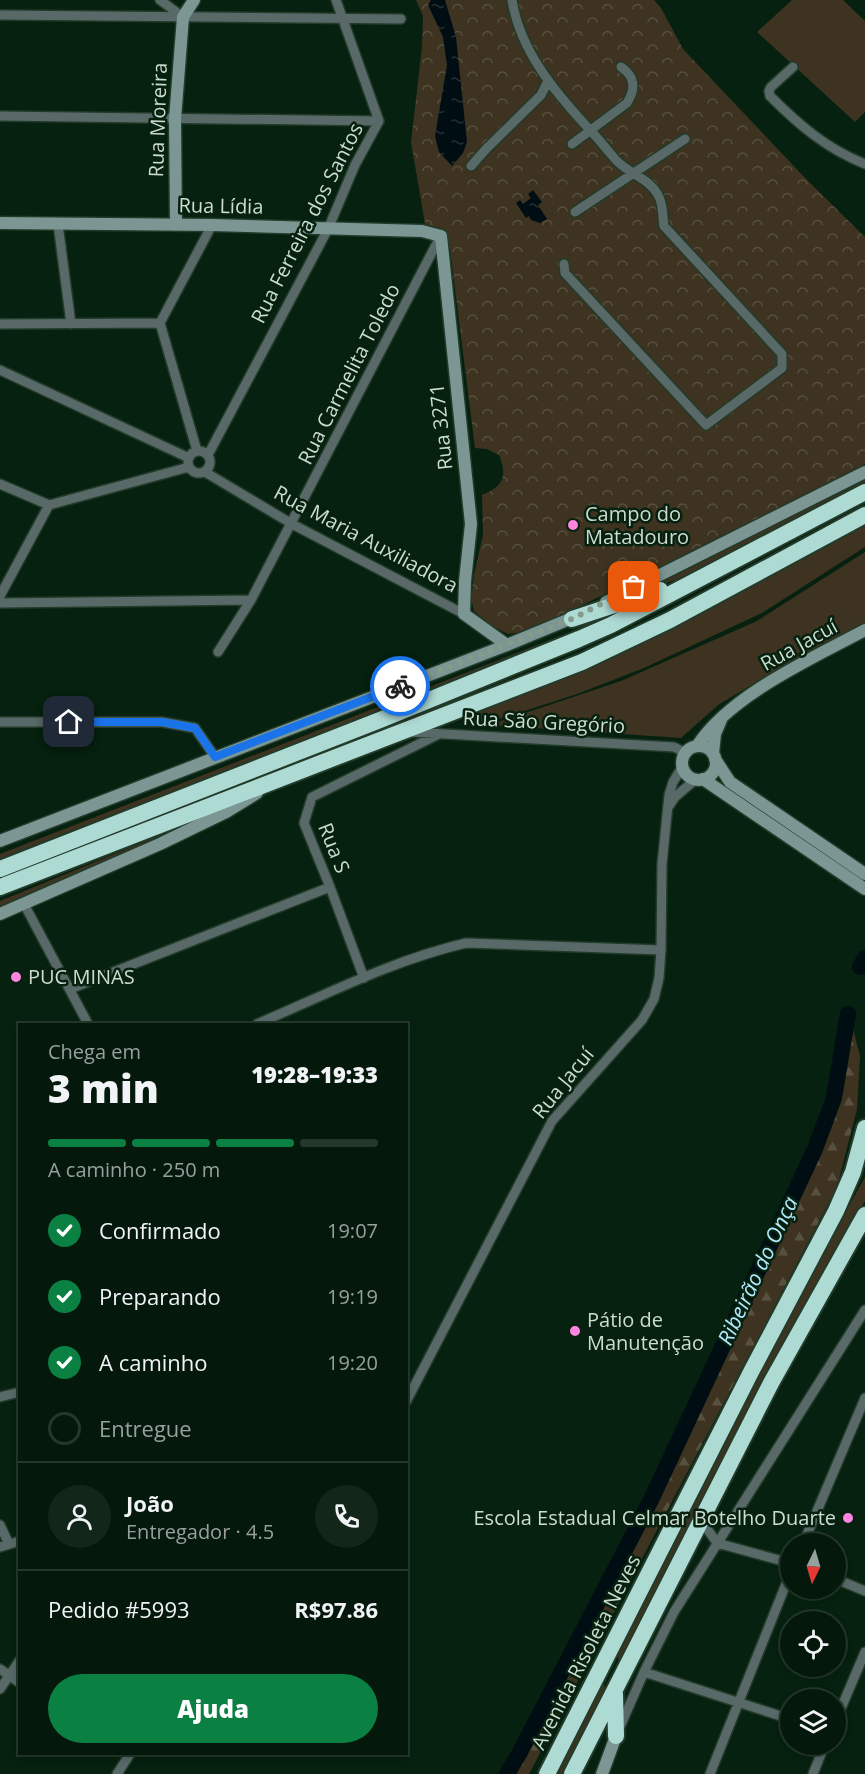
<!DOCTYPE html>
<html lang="pt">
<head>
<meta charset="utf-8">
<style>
  :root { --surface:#04190b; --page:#122619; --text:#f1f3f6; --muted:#97a09d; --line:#25382c; --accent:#0b8043 }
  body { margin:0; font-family:"Open Sans",sans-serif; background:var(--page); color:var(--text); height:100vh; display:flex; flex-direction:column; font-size:22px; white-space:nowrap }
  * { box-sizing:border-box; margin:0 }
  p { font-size:20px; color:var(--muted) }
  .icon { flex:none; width:33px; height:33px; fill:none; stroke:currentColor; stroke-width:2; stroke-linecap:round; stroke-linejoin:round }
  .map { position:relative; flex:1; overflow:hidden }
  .drawer { position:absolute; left:18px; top:1023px; width:390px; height:732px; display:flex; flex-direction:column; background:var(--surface); border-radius:0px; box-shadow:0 3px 9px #0003,0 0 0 2px var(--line) }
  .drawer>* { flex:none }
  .needle { width:39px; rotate:185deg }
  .tools { position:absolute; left:780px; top:1533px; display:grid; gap:12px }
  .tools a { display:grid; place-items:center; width:66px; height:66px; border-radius:50%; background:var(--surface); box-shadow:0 3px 9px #0003,0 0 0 2px var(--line); font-size:30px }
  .pin { position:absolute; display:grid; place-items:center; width:51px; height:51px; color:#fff; margin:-26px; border-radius:12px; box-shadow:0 3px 9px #0006 }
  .courier { position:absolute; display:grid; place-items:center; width:60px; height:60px; margin:-30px; border:4px solid #1a73e8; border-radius:50%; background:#fff; color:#222; box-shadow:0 2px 8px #0007 }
  .overview em { font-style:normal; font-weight:800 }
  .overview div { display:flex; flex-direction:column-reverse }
  .overview { display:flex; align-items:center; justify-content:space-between; height:102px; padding:0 30px }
  h1 { font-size:39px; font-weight:800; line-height:45px }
  .bar { display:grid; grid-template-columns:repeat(4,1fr); gap:9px 6px; align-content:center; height:72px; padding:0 30px }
  .bar i { height:8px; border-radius:4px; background:var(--line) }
  .bar .active { background:var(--accent) }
  .bar p { grid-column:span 4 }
  .line { display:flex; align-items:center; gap:15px; padding:0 30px; border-top:2px solid var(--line) }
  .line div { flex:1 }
  .round { display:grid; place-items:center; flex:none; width:63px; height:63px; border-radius:32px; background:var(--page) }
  ol { padding:0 30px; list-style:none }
  li { display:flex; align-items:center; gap:18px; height:66px }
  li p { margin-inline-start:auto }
  li .icon { padding:6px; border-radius:50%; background:var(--accent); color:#fff; stroke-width:4 }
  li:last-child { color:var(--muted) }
  li i { width:33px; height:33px; border:3px solid var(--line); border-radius:50% }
  .cta { display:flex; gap:12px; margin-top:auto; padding:12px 30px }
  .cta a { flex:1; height:69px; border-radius:36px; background:var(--accent); color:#fff; font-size:24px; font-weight:800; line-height:69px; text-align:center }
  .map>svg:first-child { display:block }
  .grass { fill:#3d3320 }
  .forest { fill:url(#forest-firs) }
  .park { fill:url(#park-crowns) }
  .water { fill:url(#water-ripples) }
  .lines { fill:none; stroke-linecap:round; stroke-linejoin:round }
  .river { stroke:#000d12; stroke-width:16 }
  .street-casing { stroke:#223b2a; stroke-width:12 }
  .secondary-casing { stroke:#223b2a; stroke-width:15 }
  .highway-casing { stroke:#223b2a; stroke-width:20 }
  .street { stroke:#586967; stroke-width:9 }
  .secondary { stroke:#7b9693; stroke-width:12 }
  .highway { stroke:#aedad4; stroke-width:16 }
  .done { stroke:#879b8c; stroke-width:6; stroke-dasharray:0 10.8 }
  .route { stroke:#1a73e8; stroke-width:8 }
  .poi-dot { fill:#fe85e0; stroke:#06210f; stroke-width:2 }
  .labels { text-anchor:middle; stroke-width:5; stroke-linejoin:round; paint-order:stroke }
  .street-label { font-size:20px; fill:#ccdccf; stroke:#06210f }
  .poi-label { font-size:20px; fill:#ccdccf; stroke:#06210f; text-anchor:start }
  .water-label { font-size:21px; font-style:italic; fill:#b3e9fc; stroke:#06210f }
</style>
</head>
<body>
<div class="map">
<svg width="865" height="1774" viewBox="0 0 865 1774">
  <defs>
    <pattern id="forest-firs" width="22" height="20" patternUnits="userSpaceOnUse" patternTransform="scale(1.5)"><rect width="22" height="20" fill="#3d3320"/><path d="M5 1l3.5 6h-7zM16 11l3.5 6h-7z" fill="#58503f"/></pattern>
    <pattern id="park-crowns" width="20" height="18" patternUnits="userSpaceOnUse" patternTransform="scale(1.5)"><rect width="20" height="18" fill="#3d3320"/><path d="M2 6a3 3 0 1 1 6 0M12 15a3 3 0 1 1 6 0" fill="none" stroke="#58503f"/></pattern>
    <pattern id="water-ripples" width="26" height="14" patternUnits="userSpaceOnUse" patternTransform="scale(1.5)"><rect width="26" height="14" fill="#000d12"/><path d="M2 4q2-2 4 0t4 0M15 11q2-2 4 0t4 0" fill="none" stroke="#243033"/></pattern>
  </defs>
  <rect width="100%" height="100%" fill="#06210f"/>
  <!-- grass -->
  <path class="grass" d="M792 0H843L865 21V112L855 122 757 32Z
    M865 479V488L707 570 650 588Z
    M865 522V547L762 613 644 668 577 694 493 721 463 722 482 709Z
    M865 552V624L780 668 718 705 681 738 489 725 621 681 757 621Z
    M613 620 0 862V854L591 624Z
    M156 837 150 843 0 907V901Z
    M865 1177V1201L807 1300 757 1392 619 1666 618 1655 798 1298Z
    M603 1682 606 1691 564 1774H555Z"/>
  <!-- forest -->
  <path class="forest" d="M851 1021 860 1056 857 1109 837 1187 529 1774H510L593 1618 680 1446 808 1173 836 1103Z"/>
  <!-- park -->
  <path class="park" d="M416 0H654L661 8 683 49 808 181 865 237V464L678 559 528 631 508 634 490 625 474 611 471 598 474 575 483 535 482 495C503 487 508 476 499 455L487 449 475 448 450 249 443 231 425 224 411 142 422 47 423 16Z"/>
  <!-- water -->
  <path class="water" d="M431 0H445L456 37 467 142 463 153 452 166 439 152 435 136 447 65 443 37 428 5Z
    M533 190 542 202 538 205 547 219 540 223 531 220 529 216 526 218 516 203 520 200 523 204 531 198 528 194Z"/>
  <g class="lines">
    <!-- river -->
    <path class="river" d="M860 967 865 958
      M507 1774 519 1754 651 1500 815 1149 834 1098 848 1014"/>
    <defs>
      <path id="street" d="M160 0 183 17
        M512 0C520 51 555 92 589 129 599 139 607 150 616 160 629 174 649 178 658 195 664 205 662 216 664 226L782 354V368L706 425 565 273 564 264
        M0 15 401 19
        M793 67 771 87 769 91 770 96C799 125 827 149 865 164
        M0 116 379 121
        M572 144 627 103C636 89 635 76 621 67
        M471 166 486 149 541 95 548 81
        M575 212 685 139
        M58 224 71 324
        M0 324 160 323
        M0 370 189 458
        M188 462a11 11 0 1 1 22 0a11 11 0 1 1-22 0Z
        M197 451 160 323 212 225
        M208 455 328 229 355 165 379 121 336 0
        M205 472 292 524 464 614
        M0 484 49 505
        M0 596 49 505 189 467
        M0 603 251 600
        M218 652 251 600 440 237
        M0 722H162L195 728 215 757
        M411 732 674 747 686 753
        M669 806 675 797 696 779
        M24 904 88 1024
        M364 978 330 887 304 823 312 797 439 734
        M70 989 330 887
        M257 1024C325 995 393 960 466 943L661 950
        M0 1397 20 1392
        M406 1402 552 1121 642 1020 654 999 659 978 661 950 662 864 669 795 673 782 683 766
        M701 1520 717 1543 790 1563
        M0 1525 9 1544
        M803 1544 865 1398
        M0 1547 20 1541
        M836 1579 865 1591
        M0 1669 20 1683
        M644 1672 790 1719
        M0 1689 20 1660
        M836 1720 865 1652
        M619 1729 644 1672 674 1612 865 1310
        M117 1774 130 1754
        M710 1774 790 1574
        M813 1774 825 1744"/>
      <path id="secondary" d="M0 223 212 225 422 231 441 236 471 524 465 581 464 614 507 645
        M176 225 175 119 183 17 194 0
        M606 602 865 472
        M697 746C730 695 811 659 865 630
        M682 763a17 17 0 1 1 34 0a17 17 0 1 1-34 0Z
        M713 754 715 734 721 720
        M715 759 730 782 865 874
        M703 779 865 889
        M0 841 507 645 577 616
        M0 914 160 844 228 811 257 793
        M602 1774 616 1736"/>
      <path id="highway" d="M572 619 660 590
        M0 869 380 720 579 639 611 625 865 492
        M0 887 582 662 670 620 865 515
        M615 1694 616 1736
        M547 1774 752 1370 836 1211 853 1172 865 1128
        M572 1774 771 1383 865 1215"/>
    </defs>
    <!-- street casing -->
    <use href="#street" class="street-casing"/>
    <!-- secondary casing -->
    <use href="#secondary" class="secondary-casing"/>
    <!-- highway casing -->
    <use href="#highway" class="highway-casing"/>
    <!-- street -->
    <use href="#street" class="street"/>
    <!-- secondary -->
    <use href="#secondary" class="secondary"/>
    <!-- highway -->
    <use href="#highway" class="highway"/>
  </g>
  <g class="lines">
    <!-- done -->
    <path class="done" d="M400 686 572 619 634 587"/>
    <!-- route -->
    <path class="route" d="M69 722H162L195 728 215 757 400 686"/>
  </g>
  <!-- markers -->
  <g class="poi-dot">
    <circle cx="573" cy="525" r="6"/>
    <circle cx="16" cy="977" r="6"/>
    <circle cx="575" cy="1331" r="6"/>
    <circle cx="848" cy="1518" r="6"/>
  </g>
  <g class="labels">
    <!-- street labels -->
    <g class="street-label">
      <text transform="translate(158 120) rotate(-88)" y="7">Rua Moreira</text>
      <text transform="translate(221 206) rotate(1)" y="7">Rua Lídia</text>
      <text transform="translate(307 223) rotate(-63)" y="7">Rua Ferreira dos Santos</text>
      <text transform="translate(349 374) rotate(-63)" y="7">Rua Carmelita Toledo</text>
      <text transform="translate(441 427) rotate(-96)" y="7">Rua 3271</text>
      <text transform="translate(366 539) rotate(28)" y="7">Rua Maria Auxiliadora</text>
      <text transform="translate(799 645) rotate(-29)" y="7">Rua Jacuí</text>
      <text transform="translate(544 722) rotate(3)" y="7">Rua São Gregório</text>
      <text transform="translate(334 848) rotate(68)" y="7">Rua S</text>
      <text transform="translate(563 1083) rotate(-51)" y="7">Rua Jacuí</text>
      <text transform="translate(586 1652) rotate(-63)" y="7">Avenida Risoleta Neves</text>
    </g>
    <!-- poi labels -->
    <g class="poi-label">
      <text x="585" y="521">Campo do<tspan x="585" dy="23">Matadouro</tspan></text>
      <text x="28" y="984">PUC MINAS</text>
      <text x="587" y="1327">Pátio de<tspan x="587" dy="23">Manutenção</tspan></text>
      <text x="836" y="1525" text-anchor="end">Escola Estadual Celmar Botelho Duarte</text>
    </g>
    <!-- water labels -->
    <g class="water-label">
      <text transform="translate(758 1271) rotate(-65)" y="7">Ribeirão do Onça</text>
    </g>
  </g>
</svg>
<div class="tools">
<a><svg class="needle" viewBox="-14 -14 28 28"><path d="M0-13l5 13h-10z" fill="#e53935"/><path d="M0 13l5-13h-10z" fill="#97a09d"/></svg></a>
<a><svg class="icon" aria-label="locate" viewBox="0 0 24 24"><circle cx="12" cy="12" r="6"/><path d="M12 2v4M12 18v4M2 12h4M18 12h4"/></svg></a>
<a><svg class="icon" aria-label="layers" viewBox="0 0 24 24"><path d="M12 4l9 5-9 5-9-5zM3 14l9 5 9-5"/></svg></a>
</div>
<div class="pin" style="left:634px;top:587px;background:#ea580c"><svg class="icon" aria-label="bag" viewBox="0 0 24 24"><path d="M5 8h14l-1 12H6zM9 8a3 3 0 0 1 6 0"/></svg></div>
<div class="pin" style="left:69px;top:722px;background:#1f2937"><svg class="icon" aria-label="home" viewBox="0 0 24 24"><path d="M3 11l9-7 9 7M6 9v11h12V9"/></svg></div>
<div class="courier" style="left:400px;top:686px"><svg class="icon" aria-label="bike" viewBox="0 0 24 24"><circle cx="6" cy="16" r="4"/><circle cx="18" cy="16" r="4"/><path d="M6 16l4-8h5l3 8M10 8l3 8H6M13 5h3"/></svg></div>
<section class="drawer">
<div class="overview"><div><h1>3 min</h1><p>Chega em</p></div><em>19:28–19:33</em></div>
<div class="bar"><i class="active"></i><i class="active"></i><i class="active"></i><i></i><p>A caminho · 250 m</p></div>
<ol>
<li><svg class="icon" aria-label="check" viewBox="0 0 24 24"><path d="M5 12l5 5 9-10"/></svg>Confirmado<p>19:07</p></li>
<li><svg class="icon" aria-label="check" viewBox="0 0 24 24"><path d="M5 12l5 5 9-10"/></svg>Preparando<p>19:19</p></li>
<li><svg class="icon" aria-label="check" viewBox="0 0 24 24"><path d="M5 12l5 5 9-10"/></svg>A caminho<p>19:20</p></li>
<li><i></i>Entregue</li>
</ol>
<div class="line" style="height:108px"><a class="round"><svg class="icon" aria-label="person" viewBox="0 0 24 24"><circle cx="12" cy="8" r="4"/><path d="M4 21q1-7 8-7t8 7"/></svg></a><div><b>João</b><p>Entregador · 4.5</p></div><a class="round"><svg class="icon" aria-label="phone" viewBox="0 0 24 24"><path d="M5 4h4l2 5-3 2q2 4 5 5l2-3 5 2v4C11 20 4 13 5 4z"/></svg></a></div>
<div class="line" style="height:78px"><div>Pedido #5993</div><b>R$97.86</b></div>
<div class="cta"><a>Ajuda</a></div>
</section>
</div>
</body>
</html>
